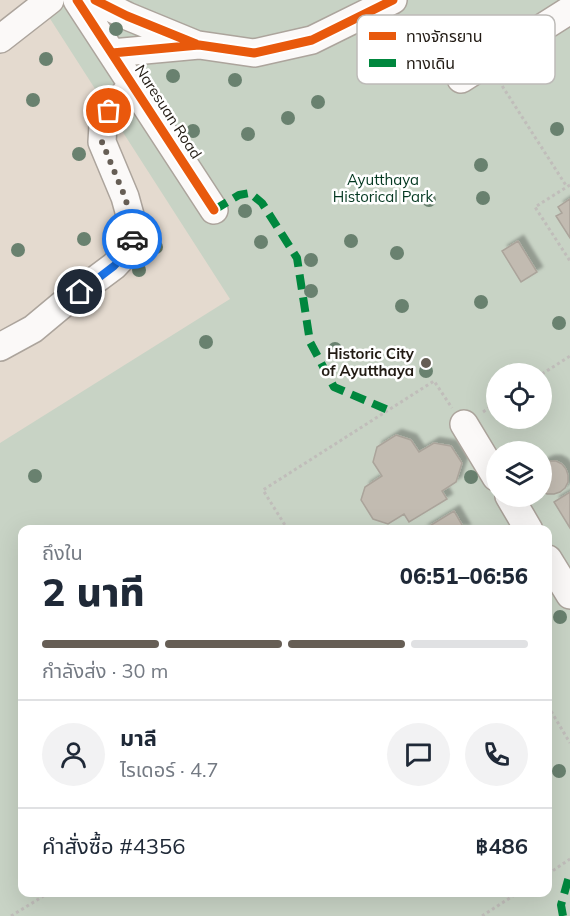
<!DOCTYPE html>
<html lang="th">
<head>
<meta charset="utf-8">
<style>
  :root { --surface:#fff; --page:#f2f2f3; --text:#1f2937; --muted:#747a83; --line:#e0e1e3; --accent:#665e55 }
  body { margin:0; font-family:Mulish,"Noto Sans Thai",sans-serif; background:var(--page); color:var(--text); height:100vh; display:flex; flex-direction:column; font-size:22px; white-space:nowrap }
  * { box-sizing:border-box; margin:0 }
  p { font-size:20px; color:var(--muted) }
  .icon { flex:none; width:33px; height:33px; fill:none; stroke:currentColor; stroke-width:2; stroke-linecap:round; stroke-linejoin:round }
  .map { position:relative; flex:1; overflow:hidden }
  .panel { position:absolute; left:18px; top:525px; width:534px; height:372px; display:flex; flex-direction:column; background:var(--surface); border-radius:12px; box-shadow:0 6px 24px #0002 }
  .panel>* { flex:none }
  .tools { position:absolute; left:486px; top:363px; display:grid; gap:12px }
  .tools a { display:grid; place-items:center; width:66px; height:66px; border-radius:50%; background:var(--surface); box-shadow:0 6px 24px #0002; font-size:30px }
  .pin { position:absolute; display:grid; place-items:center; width:51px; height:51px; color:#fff; margin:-26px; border:3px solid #fff; border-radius:50%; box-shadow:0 2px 6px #0007 }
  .courier { position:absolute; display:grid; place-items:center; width:60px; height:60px; margin:-30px; border:4px solid #1a73e8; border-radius:50%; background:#fff; color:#222; box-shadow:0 2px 8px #0007 }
  .head em { font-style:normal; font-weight:800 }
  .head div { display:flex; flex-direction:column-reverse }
  .head { display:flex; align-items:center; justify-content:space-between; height:102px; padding:0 24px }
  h1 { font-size:39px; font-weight:800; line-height:45px }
  .bar { display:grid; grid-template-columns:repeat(4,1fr); gap:9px 6px; align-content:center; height:72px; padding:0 24px }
  .bar i { height:8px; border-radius:4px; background:var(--line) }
  .bar .active { background:var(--accent) }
  .bar p { grid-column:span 4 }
  .line { display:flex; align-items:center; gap:15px; padding:0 24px; border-top:2px solid var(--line) }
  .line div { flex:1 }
  .round { display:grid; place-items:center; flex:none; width:63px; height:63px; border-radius:32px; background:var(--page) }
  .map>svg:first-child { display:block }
  .green { fill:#c8d3c5; fill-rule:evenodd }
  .building { fill:#c2bbb1; stroke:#aba49b; stroke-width:1.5; filter:url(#shadow) }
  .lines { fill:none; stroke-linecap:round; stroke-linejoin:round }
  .minor-casing { stroke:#aca49c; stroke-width:30 }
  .path { stroke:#c0bdba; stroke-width:3; stroke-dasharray:3 3; stroke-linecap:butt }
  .minor { stroke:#fbf9f8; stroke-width:27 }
  .quiet { stroke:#00873e; stroke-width:8; stroke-dasharray:15 8; stroke-linecap:butt }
  .cycleway-casing { stroke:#fff; stroke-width:13 }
  .cycleway { stroke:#e8590c; stroke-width:9 }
  .tree { fill:#69816f }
  .done { stroke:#665e55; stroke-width:6; stroke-dasharray:0 10.8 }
  .route { stroke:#1a73e8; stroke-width:8 }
  .poi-dot { fill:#665e55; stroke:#fff; stroke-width:2 }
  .labels { text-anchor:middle; stroke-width:5; stroke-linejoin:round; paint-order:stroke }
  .street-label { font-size:15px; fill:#221b14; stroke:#fff }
  .park-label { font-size:15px; fill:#043821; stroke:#fff }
  .poi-label { font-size:15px; font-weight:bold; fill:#221b14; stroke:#fff; text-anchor:end }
  .key { fill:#fff; stroke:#bdbbb8; stroke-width:1.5 }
  .key-label { font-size:16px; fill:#221b14 }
</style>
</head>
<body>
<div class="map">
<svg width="570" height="916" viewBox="0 0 570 916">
  <defs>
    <filter id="shadow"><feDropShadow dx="5.5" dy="-5.5" stdDeviation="1.5" flood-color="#0004"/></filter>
  </defs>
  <rect width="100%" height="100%" fill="#e4dacf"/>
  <!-- green -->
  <path class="green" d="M38 0H570V916H0V443L230 299ZM496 374H542V418H496ZM496 452H542V496H496ZM22 530H548V892H22Z"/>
  <!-- building -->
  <path class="building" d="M570 199V238L556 216 562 213 558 207Z
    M518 241 537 272 521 282 502 251Z
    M396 435 411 440 419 452 434 443 451 446 462 463 456 482 442 491 447 499 409 522 404 514 388 524 373 519 361 500 365 487 382 476 373 462 377 447Z
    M549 461H556L562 464 566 469 568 475V482L565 488 560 492 554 494H547L542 491V464Z
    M570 492V528L554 502Z
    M454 511 465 530H423Z"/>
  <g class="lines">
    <defs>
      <path id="minor" d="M77 0 214 210
        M95 0 127 16 195 44
        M0 39 50 0
        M112 53 199 45 254 53 312 40 393 0
        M461 79 570 10
        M0 347 33 329 63 304 114 266 131 248 133 226 125 197 102 142 103 125 109 111 133 85
        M464 424 496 477
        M509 496 529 530
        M548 559 570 595"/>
    </defs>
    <!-- minor casing -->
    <use href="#minor" class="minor-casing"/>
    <!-- path -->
    <path class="path" d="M499 81 567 187
      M570 185 535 207 570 261
      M542 374 570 356
      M483 412 496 403
      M288 530 263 490 434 381 452 408
      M548 706 570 743
      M548 874 570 859
      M11 916 50 892
      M482 916 519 892"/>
    <!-- minor -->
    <use href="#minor" class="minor"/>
    <!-- quiet -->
    <path class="quiet" d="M214 210 239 195 250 193 262 203 297 258 310 342 334 387 388 410
      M563 916 561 905 570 873"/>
    <defs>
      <path id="cycleway" d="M77 0 214 210
        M95 0 127 16 196 44
        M112 53 199 45 254 53 312 40 393 0"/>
    </defs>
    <!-- cycleway casing -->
    <use href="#cycleway" class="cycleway-casing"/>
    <!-- cycleway -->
    <use href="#cycleway" class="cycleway"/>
  </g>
  <!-- trees -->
  <g class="tree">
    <circle cx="116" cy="29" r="7"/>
    <circle cx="46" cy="59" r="7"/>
    <circle cx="173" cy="76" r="7"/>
    <circle cx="235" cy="80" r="7"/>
    <circle cx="33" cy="100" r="7"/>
    <circle cx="318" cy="102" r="7"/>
    <circle cx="288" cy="118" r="7"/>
    <circle cx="557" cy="129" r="7"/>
    <circle cx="193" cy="131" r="7"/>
    <circle cx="248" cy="134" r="7"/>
    <circle cx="79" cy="154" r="7"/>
    <circle cx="481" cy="165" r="7"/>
    <circle cx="483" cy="198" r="7"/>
    <circle cx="429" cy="200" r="7"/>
    <circle cx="245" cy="211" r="7"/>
    <circle cx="84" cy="239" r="7"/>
    <circle cx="351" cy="241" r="7"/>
    <circle cx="261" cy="242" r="7"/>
    <circle cx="156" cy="247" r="7"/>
    <circle cx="18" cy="250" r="7"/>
    <circle cx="397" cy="253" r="7"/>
    <circle cx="311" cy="260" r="7"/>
    <circle cx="139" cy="270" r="7"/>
    <circle cx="311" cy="291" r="7"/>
    <circle cx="481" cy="302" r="7"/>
    <circle cx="86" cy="306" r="7"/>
    <circle cx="402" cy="306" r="7"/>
    <circle cx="559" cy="323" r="7"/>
    <circle cx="206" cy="342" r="7"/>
    <circle cx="335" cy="349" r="7"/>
    <circle cx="426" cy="371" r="7"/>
    <circle cx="35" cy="476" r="7"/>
    <circle cx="471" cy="477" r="7"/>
    <circle cx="560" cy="617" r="7"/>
    <circle cx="559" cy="771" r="7"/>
  </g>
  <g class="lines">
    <!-- done -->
    <path class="done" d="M109 111 103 125 102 142 125 197 133 226 132 239"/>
    <!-- route -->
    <path class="route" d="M80 292 114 266 131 248 132 239"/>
  </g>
  <!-- markers -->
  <circle class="poi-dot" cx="426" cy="363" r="6"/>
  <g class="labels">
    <!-- street labels -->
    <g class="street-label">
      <text transform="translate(168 112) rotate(57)" y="5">Naresuan Road</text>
    </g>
    <!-- park labels -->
    <g class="park-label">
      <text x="383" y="185">Ayutthaya<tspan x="383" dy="17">Historical Park</tspan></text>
    </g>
    <!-- poi labels -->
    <g class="poi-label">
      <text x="414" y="359">Historic City<tspan x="414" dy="17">of Ayutthaya</tspan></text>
    </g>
  </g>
  <!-- legend -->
  <rect x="357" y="15" width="198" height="69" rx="9" class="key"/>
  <rect x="369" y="32" width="27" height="8" fill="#e8590c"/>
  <rect x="369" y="59" width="27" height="8" fill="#00873e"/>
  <g class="key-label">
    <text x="406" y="42">ทางจักรยาน</text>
    <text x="406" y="69">ทางเดิน</text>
  </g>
</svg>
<div class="tools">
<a><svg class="icon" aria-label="locate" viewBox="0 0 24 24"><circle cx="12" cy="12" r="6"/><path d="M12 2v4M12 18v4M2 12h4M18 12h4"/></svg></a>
<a><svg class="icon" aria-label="layers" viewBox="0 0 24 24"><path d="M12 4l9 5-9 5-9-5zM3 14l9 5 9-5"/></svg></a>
</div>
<div class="pin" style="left:109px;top:111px;background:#ea580c"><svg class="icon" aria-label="bag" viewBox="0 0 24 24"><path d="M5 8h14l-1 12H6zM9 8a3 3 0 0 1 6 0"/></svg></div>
<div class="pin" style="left:80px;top:292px;background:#1f2937"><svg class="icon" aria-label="home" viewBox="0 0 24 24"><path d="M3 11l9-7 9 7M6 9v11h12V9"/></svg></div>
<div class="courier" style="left:132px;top:239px"><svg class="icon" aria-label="car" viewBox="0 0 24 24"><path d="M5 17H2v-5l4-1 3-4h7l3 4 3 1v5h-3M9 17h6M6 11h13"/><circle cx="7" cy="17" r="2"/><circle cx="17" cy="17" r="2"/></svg></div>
<section class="panel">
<div class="head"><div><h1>2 นาที</h1><p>ถึงใน</p></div><em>06:51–06:56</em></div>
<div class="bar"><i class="active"></i><i class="active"></i><i class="active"></i><i></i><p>กำลังส่ง · 30 m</p></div>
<div class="line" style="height:108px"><a class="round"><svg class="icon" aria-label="person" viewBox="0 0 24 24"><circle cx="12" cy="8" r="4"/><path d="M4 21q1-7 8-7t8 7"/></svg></a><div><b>มาลี</b><p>ไรเดอร์ · 4.7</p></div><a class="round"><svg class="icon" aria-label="chat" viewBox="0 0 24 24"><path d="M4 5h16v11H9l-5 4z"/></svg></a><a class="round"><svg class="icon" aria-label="phone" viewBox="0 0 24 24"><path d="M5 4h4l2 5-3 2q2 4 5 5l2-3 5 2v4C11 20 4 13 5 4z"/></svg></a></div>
<div class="line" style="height:78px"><div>คำสั่งซื้อ #4356</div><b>฿486</b></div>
</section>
</div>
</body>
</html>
